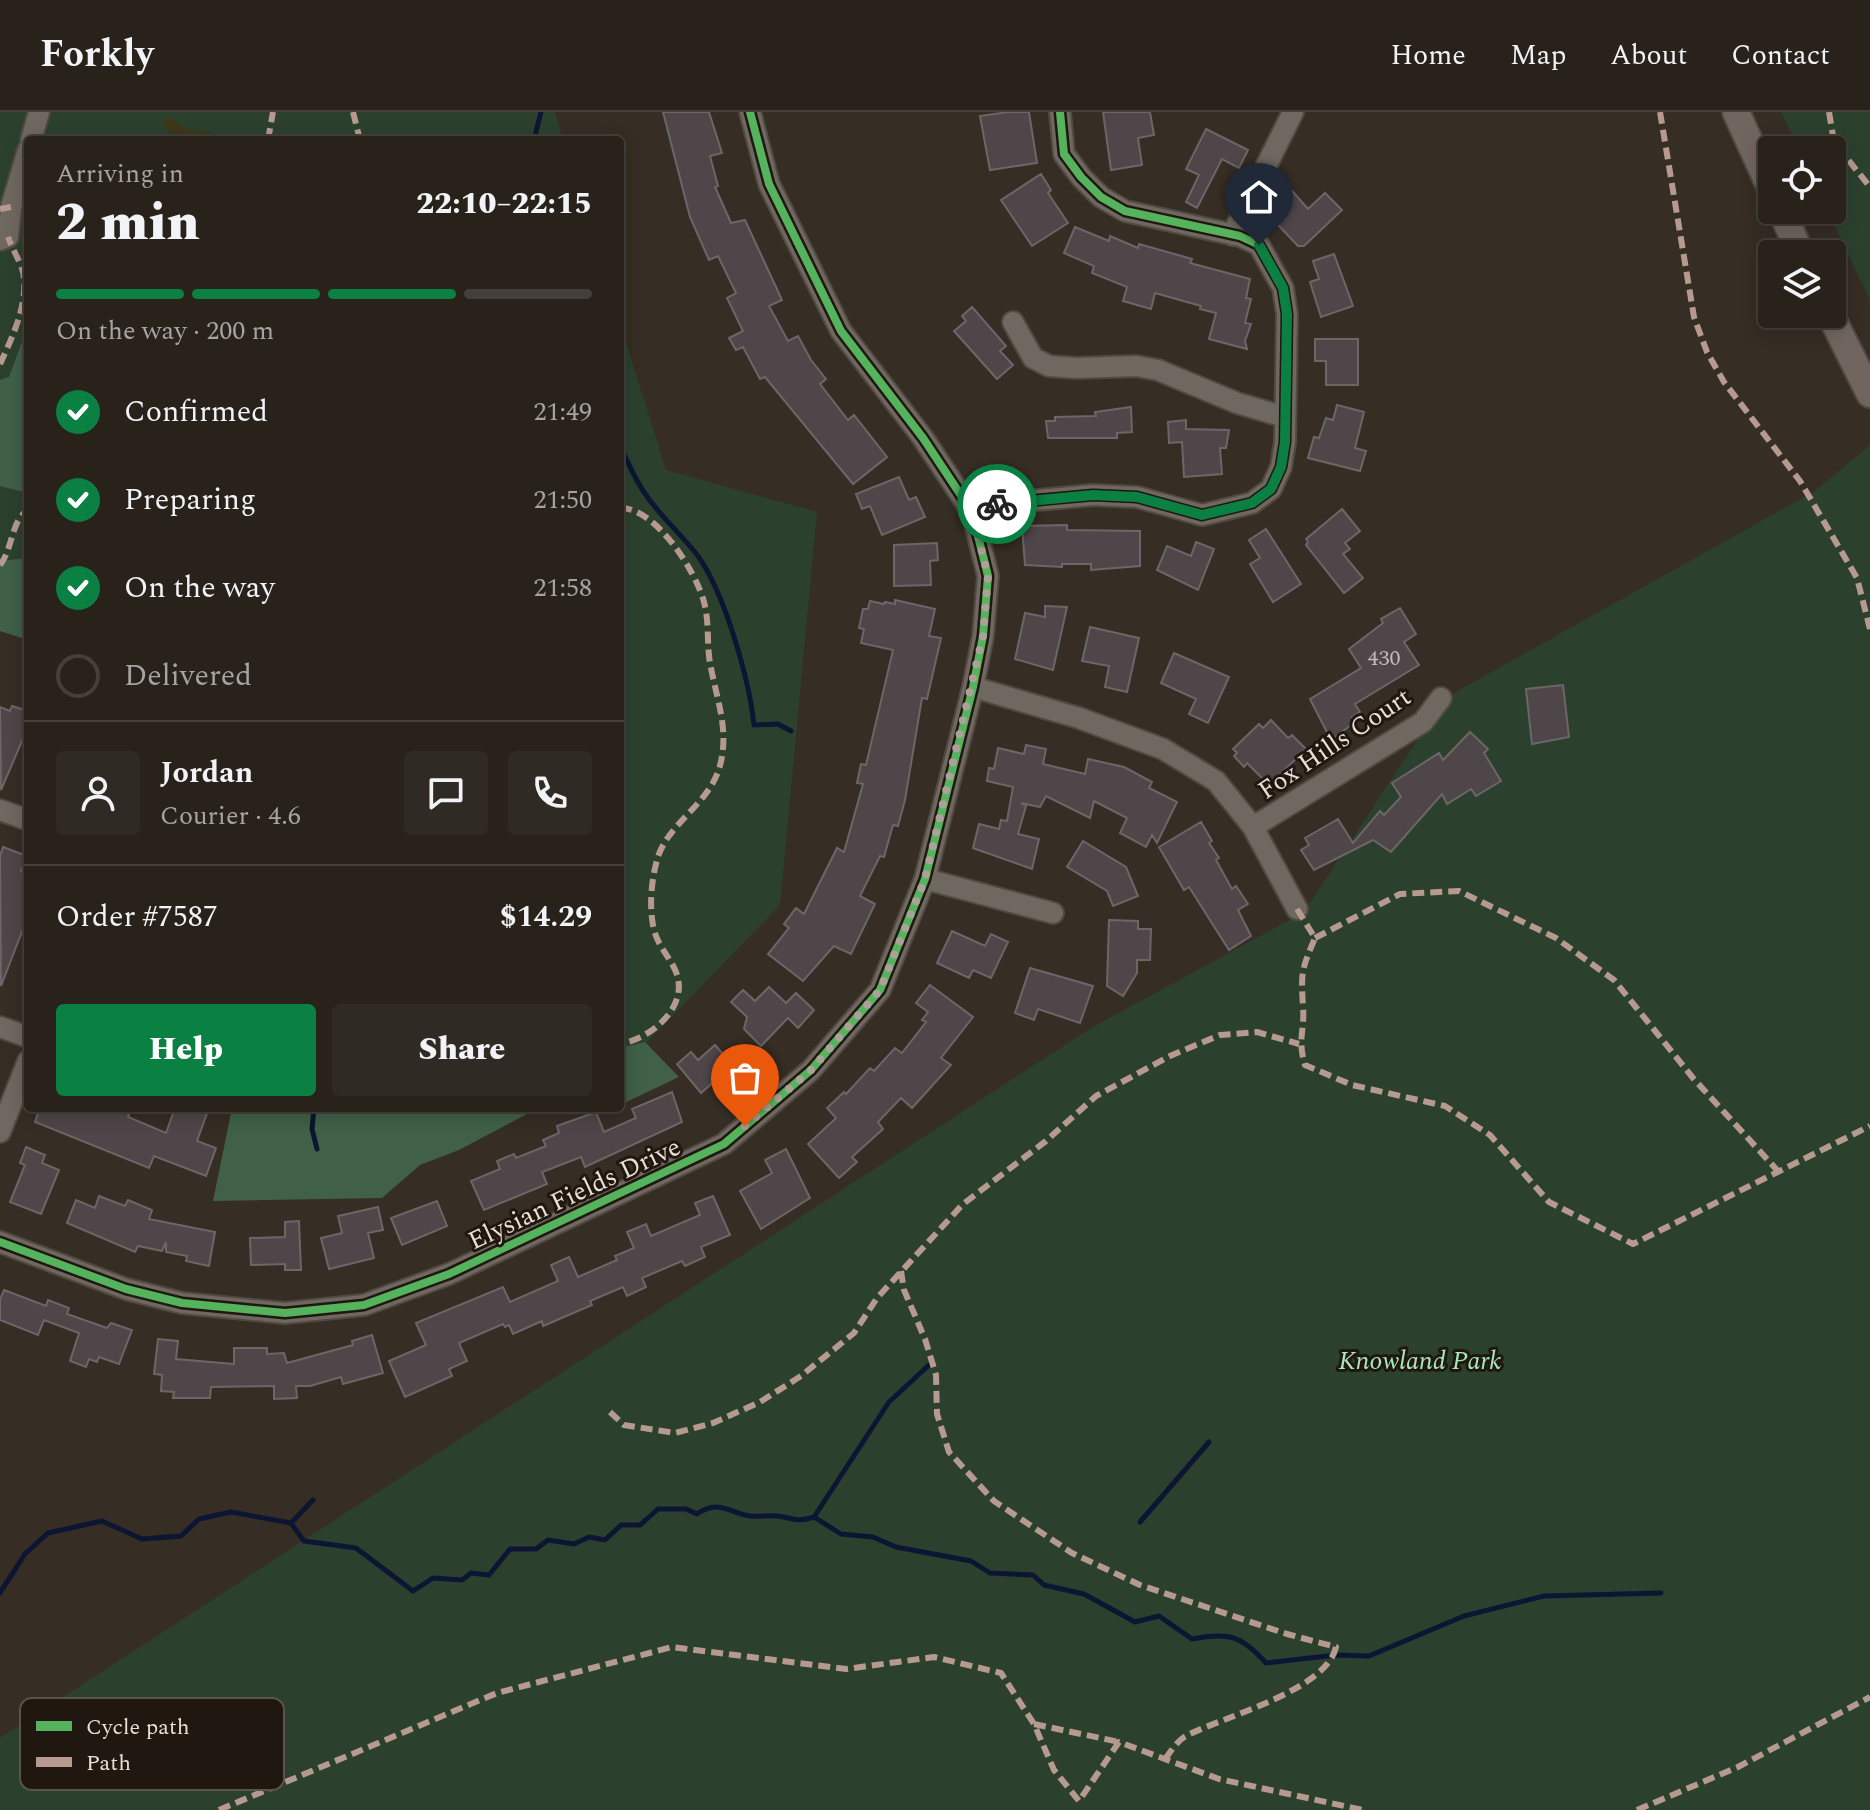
<!DOCTYPE html>
<html lang="en">
<head>
<meta charset="utf-8">
<style>
  :root { --surface:#28221b; --page:#302a24; --text:#f1f3f6; --muted:#a5a4a3; --line:#443f3a; --accent:#0b8043 }
  body { margin:0; font-family:Spectral,serif; background:var(--page); color:var(--text); height:100vh; display:flex; flex-direction:column; font-size:30px; white-space:nowrap }
  * { box-sizing:border-box; margin:0 }
  p { font-size:26px; color:var(--muted) }
  .icon { flex:none; width:44px; height:44px; fill:none; stroke:currentColor; stroke-width:2; stroke-linecap:round; stroke-linejoin:round }
  .map { position:relative; flex:1; overflow:hidden }
  .details { position:absolute; left:24px; top:24px; width:600px; height:976px; display:flex; flex-direction:column; background:var(--surface); border-radius:8px; box-shadow:0 4px 20px #0003,0 0 0 2px var(--line) }
  .details>* { flex:none }
  .fabs { position:absolute; left:1758px; top:24px; display:grid; gap:16px }
  .fabs a { display:grid; place-items:center; width:88px; height:88px; border-radius:8px; background:var(--surface); box-shadow:0 4px 20px #0003,0 0 0 2px var(--line); font-size:40px }
  .pin { position:absolute; display:grid; place-items:center; width:68px; height:68px; color:#fff; margin:-82px -34px; border-radius:50% 50% 50% 0; rotate:-45deg; box-shadow:0 0 8px #0007 }
  .pin .icon { rotate:45deg }
  .courier { position:absolute; display:grid; place-items:center; width:80px; height:80px; margin:-40px; border:6px solid #0b8043; border-radius:50%; background:#fff; color:#222; box-shadow:0 2px 10px #0007 }
  .summary em { font-style:normal; font-weight:800 }
  .summary div { display:flex; flex-direction:column-reverse }
  .summary { display:flex; align-items:center; justify-content:space-between; height:136px; padding:0 32px }
  h1 { font-size:52px; font-weight:800; line-height:60px }
  .bar { display:grid; grid-template-columns:repeat(4,1fr); gap:12px 8px; align-content:center; height:96px; padding:0 32px }
  .bar i { height:10px; border-radius:6px; background:var(--line) }
  .bar .active { background:var(--accent) }
  .bar p { grid-column:span 4 }
  .line { display:flex; align-items:center; gap:20px; padding:0 32px; border-top:2px solid var(--line) }
  .line div { flex:1 }
  .round { display:grid; place-items:center; flex:none; width:84px; height:84px; border-radius:8px; background:var(--page) }
  ol { padding:0 32px; list-style:none }
  li { display:flex; align-items:center; gap:24px; height:88px }
  li p { margin-inline-start:auto }
  li .icon { padding:8px; border-radius:50%; background:var(--accent); color:#fff; stroke-width:4 }
  li:last-child { color:var(--muted) }
  li i { width:44px; height:44px; border:4px solid var(--line); border-radius:50% }
  .button { display:flex; gap:16px; margin-top:auto; padding:16px 32px }
  .button a { flex:1; height:92px; border-radius:8px; background:var(--accent); color:#fff; font-size:32px; font-weight:800; line-height:92px; text-align:center }
  .button a+a { background:var(--page); color:var(--text) }
  header { display:flex; align-items:center; gap:48px; box-sizing:border-box; height:112px; padding:0 40px; background:var(--surface); border-bottom:2px solid var(--line) }
  header strong { font-size:38px }
  nav { display:flex; gap:44px; margin-inline-start:auto; font-size:28px }
  .map>svg:first-child { display:block }
  .green { fill:#2b412e }
  .forest { fill:#406047 }
  .sand { fill:#3f371a }
  .lines { fill:none; stroke-linecap:round; stroke-linejoin:round }
  .stream { stroke:#0c1632; stroke-width:5 }
  .building { fill:#4e4649; stroke:#6c6667; stroke-width:2 }
  .minor-casing { stroke:#524a42; stroke-width:24 }
  .major-casing { stroke:#524a42; stroke-width:30 }
  .minor { stroke:#6f6860; stroke-width:20 }
  .major { stroke:#71665f; stroke-width:26 }
  .quiet { stroke:#b69a8f; stroke-width:6; stroke-dasharray:12 6; stroke-linecap:butt }
  .cycleway-casing { stroke:#1f1710; stroke-width:13 }
  .cycleway { stroke:#56b35d; stroke-width:8 }
  .done { stroke:#aca198; stroke-width:8; stroke-dasharray:0 14.4 }
  .route { stroke:#0b8043; stroke-width:10 }
  .labels { text-anchor:middle; stroke-width:6; stroke-linejoin:round; paint-order:stroke }
  .number-label { font-size:22px; fill:#c4bab3 }
  .street-label { font-size:26px; fill:#ece0d6; stroke:#1f1710 }
  .park-label { font-size:26px; font-style:italic; fill:#a8e9b8; stroke:#1f1710 }
  .key { fill:#1f1710; stroke:#5c534b; stroke-width:2 }
  .key-label { font-size:22px; fill:#ece0d6 }
</style>
</head>
<body>
<header>
<strong>Forkly</strong>
<nav><a>Home</a><a>Map</a><a>About</a><a>Contact</a></nav>
</header>
<div class="map">
<svg width="1870" height="1698" viewBox="0 0 1870 1698">
  <rect width="100%" height="100%" fill="#362d24"/>
  <!-- green -->
  <path class="green" d="M0 0H555L563 28H28V528L0 519Z
    M1781 0H1870V188L1827 98H1832V38H1799Z
    M620 211 666 358 817 400 780 793 620 958Z
    M1870 333V1698H0V1626L1091 916 1304 800 1445 586 1815 379Z"/>
  <!-- forest -->
  <path class="forest" d="M28 213V381L0 374V268L9 265Z
    M28 446V528L0 519V449Z
    M645 930 679 965 620 993V936Z
    M232 996H595L527 1002 459 1038 420 1053 382 1086 213 1089Z"/>
  <!-- sand -->
  <path class="sand" d="M170 5 185 17 210 20 211 25 209 28C190 28 174 30 163 12L165 6Z"/>
  <g class="lines">
    <!-- stream -->
    <path class="stream" d="M534 28 541 0
      M620 334C628 350 635 368 646 383 661 405 682 423 698 444 725 482 749 567 754 613L778 612 791 619
      M314 996 312 1017 317 1037
      M814 1405 841 1422 873 1425 896 1435 971 1449 990 1461 1033 1463 1044 1473 1084 1482 1135 1510 1159 1504 1192 1527C1228 1520 1241 1523 1266 1551L1336 1543 1369 1544 1464 1504 1544 1484 1661 1481
      M814 1405 889 1290 929 1253
      M1140 1410 1209 1330
      M291 1411 313 1388
      M0 1481 25 1442 48 1421 102 1409 142 1427 181 1424 199 1407 231 1400 291 1411 304 1429 356 1436 413 1479 433 1466 462 1468 471 1461 489 1463 510 1437H536L548 1428 574 1432 589 1425 605 1428 621 1413H640L658 1397H686L697 1402C720 1386 730 1402 751 1404 760 1405 768 1403 777 1404 796 1406 793 1411 814 1405"/>
  </g>
  <!-- building -->
  <path class="building" d="M663 0H709L722 41 710 44 718 74 715 75 731 111 745 108 782 188 769 194 788 229 798 224 811 248 826 267 820 272 848 308 854 303 887 345 853 372 765 265 760 267 743 235 736 238 729 226 743 219 727 186 736 181 718 144 709 148 690 105Z
    M1008 0H1029L1037 51 990 58 980 4Z
    M1103 0H1150L1154 23 1138 26 1142 53 1111 58Z
    M1206 17 1248 38 1239 56 1222 47 1197 96 1186 90 1199 63 1186 57Z
    M1041 62 1051 78 1048 81 1068 111 1032 134 1001 88Z
    M1287 73 1308 97 1325 81 1342 98 1304 134H1298L1261 95Z
    M1075 115 1109 129 1110 124 1138 136 1139 132 1192 147 1190 151 1250 167 1246 186 1251 187 1245 211 1251 212 1245 229 1247 237 1209 227 1216 201 1200 197 1201 194 1155 181 1151 197 1123 189 1127 175 1092 161 1094 154 1064 141Z
    M1334 142 1353 194 1321 205 1310 170 1319 167 1313 149Z
    M972 195 1006 234 1000 239 1013 253 997 267 954 219 966 209 962 204Z
    M1315 227H1358V273H1326V249H1315Z
    M1337 293 1364 300 1355 336 1366 339 1360 359 1308 346 1314 325 1319 326 1326 306 1333 308Z
    M1131 295 1132 320 1117 321V326H1048L1046 309H1055V305L1096 304 1095 300Z
    M1186 308V317L1229 318 1226 336H1220L1222 362 1184 365 1182 330 1169 331 1168 310Z
    M899 365 909 388 916 385 925 405 882 423 870 394 862 397 856 382Z
    M1342 397 1360 419 1345 431 1350 437 1343 442 1363 466 1344 481 1306 433 1308 430 1306 427Z
    M1067 413V418L1140 419V454L1091 458V452H1062V455L1025 453 1022 414Z
    M1266 417 1301 472 1273 490 1250 452 1260 446 1249 428Z
    M1196 430 1214 437 1198 478 1157 458 1167 434 1191 444Z
    M937 431 938 448 930 449 931 473 894 474V433Z
    M895 488 935 497 929 524 941 526 927 587 922 586 905 688 898 714 893 713 884 745 880 744 860 784 875 792 851 842 834 834 803 869 768 842 789 816 784 812 796 796 804 802 837 736 844 740 863 672 857 671 861 652 866 653 893 538 861 531 864 517 859 516 863 497H868L870 489 884 492 885 490 895 492Z
    M1045 494 1067 495 1053 558 1015 547 1025 501 1045 505Z
    M1400 496 1416 522 1404 530 1419 553 1355 592 1360 600 1352 605 1355 610 1331 628 1310 587 1361 556 1349 537 1383 511 1381 507Z
    M1090 515 1139 526 1127 580 1105 575 1109 554 1082 549Z
    M1174 541 1229 565 1208 611 1189 602 1196 587 1161 571Z
    M1563 573 1569 625 1532 632 1526 577Z
    M12 594 28 599V615L1 678 0 595 10 599Z
    M1271 608 1288 626 1292 623 1306 637 1269 673 1247 651 1244 655 1234 644 1237 641 1233 637 1259 612 1263 616Z
    M1470 620 1488 637 1484 641 1501 669 1476 684 1471 677 1447 692 1442 682 1391 740 1373 728 1314 758 1301 738 1309 733 1305 726 1338 707 1353 731 1380 699 1384 703 1401 685 1392 671 1439 641 1443 648Z
    M1026 633 1046 637 1043 652 1085 662 1088 647 1124 655 1152 670 1149 676 1177 690 1157 731 1152 723 1146 735 1120 721 1127 706 1094 689 1090 706 1046 684 1040 695 1021 691 1026 694 1018 722 1039 727 1032 757 973 736 979 712 999 717 1001 708 1007 709 1013 675 987 669 989 656 994 657 998 636 1024 642Z
    M1201 710 1212 729 1209 731 1219 746 1216 748 1232 777 1236 774 1248 792 1238 798 1251 824 1229 838 1189 775 1184 778 1159 735Z
    M1083 729 1126 755 1138 784 1113 794 1107 779 1067 755Z
    M3 735 27 744 21 759 28 762V804L1 874 0 744Z
    M1109 808 1138 809V817H1151L1150 848H1137V861L1123 884 1107 874Z
    M952 819 985 834 991 822 1008 830 991 866 973 858 969 866 937 851Z
    M1030 856 1093 874 1080 911 1038 897 1034 908 1015 901Z
    M930 873 973 905 941 946 951 953 912 996 901 986 878 1010 883 1017 852 1045 857 1050 839 1066 808 1032 836 1006 827 996 844 980 846 982 870 956 874 959 895 936 902 941 926 910 922 908 928 900 916 891Z
    M769 875 786 891 796 881 814 898 798 916 788 906 761 934 744 917 747 905 731 890 743 878 755 889Z
    M715 933 731 951 741 943 754 959 738 973 726 959 701 981 677 952 691 940 698 948Z
    M672 980 682 1010 585 1055 581 1045 542 1060 547 1072 484 1098 471 1069 500 1057 497 1049 514 1042 516 1046 546 1034 543 1028 559 1021 557 1014 596 1000 604 1020 636 1006 632 997Z
    M40 996H119L130 1000 128 1005 166 1021 175 996H209L197 1029 216 1036 206 1064 154 1044 149 1056 35 1010Z
    M26 1035 45 1043 42 1051 59 1058 41 1102 10 1090 25 1053 20 1051Z
    M786 1037 810 1086 761 1117 740 1079 772 1061 765 1048Z
    M99 1084 125 1094 128 1088 152 1098 149 1107 215 1120 209 1154 186 1149 187 1144 166 1140V1130L162 1139 138 1134 135 1140 67 1111 76 1088 95 1096Z
    M713 1084 730 1123 701 1135 705 1145 685 1154 682 1149 642 1166 646 1175 627 1184 623 1175 590 1189 592 1193 543 1214 542 1209 513 1222 509 1213 505 1215 503 1212 459 1231 467 1249 449 1257 452 1264 405 1285 389 1249 426 1233 416 1211 503 1175 510 1190 558 1169 551 1153 569 1145 578 1165 617 1148 615 1144 634 1136 627 1120 646 1112 651 1124 700 1103 695 1091Z
    M437 1089 447 1114 402 1133 391 1106Z
    M378 1095 383 1118 368 1121 374 1146 329 1157 321 1126 342 1121 338 1104Z
    M299 1109 301 1158H285V1152L251 1153 250 1126 285 1125V1110Z
    M4 1178 46 1194 48 1188 69 1196 67 1202 107 1216 111 1211 132 1218 119 1252 99 1245 97 1250 89 1247 86 1255 70 1249 79 1221 44 1208 38 1223 0 1208V1188Z
    M372 1223 383 1261 343 1272 341 1265 310 1274H296L297 1286 274 1287V1274L211 1275 210 1286H173L174 1280 161 1279 162 1263 154 1262 158 1227 178 1229 176 1247 234 1252V1236H267V1242L284 1241 287 1251 353 1233 352 1229Z"/>
  <g class="lines">
    <defs>
      <path id="minor" d="M31 28 39 0
        M1232 123 1293 0
        M0 128 8 125 11 95 28 38
        M1013 210 1033 246 1049 254 1077 256 1136 254 1158 258 1237 291 1285 305
        M972 400 994 392 1093 383 1137 385 1202 403 1252 391 1271 377 1281 355 1285 330 1287 202 1283 176 1259 133 1240 124 1125 99 1101 85 1081 65 1064 42 1060 0
        M973 575 1079 606 1163 637 1216 669 1253 715 1297 797
        M0 698 28 708
        M1253 715 1423 610 1441 586
        M925 767 1053 801
        M0 915 28 925
        M0 1020 28 949
        M0 1130 126 1177 182 1191 285 1201 364 1193 449 1162 724 1032 811 958 880 878 925 767 973 575 983 524 988 464 972 400 923 326 841 219 769 72 750 0"/>
      <path id="major" d="M1736 0 1772 79
        M1781 98 1801 142
        M1830 202 1870 282"/>
    </defs>
    <!-- minor casing -->
    <use href="#minor" class="minor-casing"/>
    <!-- major casing -->
    <use href="#major" class="major-casing"/>
    <!-- minor -->
    <use href="#minor" class="minor"/>
    <!-- major -->
    <use href="#major" class="major"/>
    <!-- quiet -->
    <path class="quiet" d="M353 0 360 28
      M1660 0 1694 205 1707 240 1724 270 1800 369 1857 466 1870 517
      M1829 0 1834 30 1870 75
      M268 28 273 0
      M0 97 11 95
      M0 252C12 226 29 191 23 160 20 149 12 136 8 125
      M620 396C655 395 696 459 704 490 710 512 706 535 711 556 718 592 730 621 719 657 707 695 664 713 656 752 651 772 649 797 654 818 659 836 670 845 676 860 690 895 650 927 620 932
      M0 453C13 437 11 408 28 398
      M1297 797 1315 826C1301 859 1301 860 1303 895 1305 918 1297 927 1305 953L1352 973 1445 994 1490 1023 1549 1090 1633 1132 1870 1014
      M1315 826 1400 782 1459 779 1556 826 1614 868 1693 966 1777 1058
      M901 1159 904 1178 925 1227 936 1263 937 1302 949 1340 994 1389 1072 1441 1140 1473 1287 1522 1336 1535C1326 1579 1224 1604 1186 1624 1178 1628 1171 1639 1165 1647
      M610 1300 624 1313 675 1321 713 1311 760 1290 801 1264 854 1221 877 1186 963 1092 1046 1029 1096 984 1170 944 1220 923 1257 920 1299 932
      M1034 1612 1119 1630
      M219 1698 497 1581 672 1535 846 1557 934 1545 1001 1561 1034 1612 1054 1658 1079 1689 1119 1630 1219 1667 1363 1698
      M1637 1698 1738 1655 1870 1585"/>
    <defs>
      <path id="cycleway" d="M972 400 994 392 1093 383 1137 385 1202 403 1252 391 1271 377 1281 355 1285 330 1287 202 1283 176 1259 133 1240 124 1125 99 1101 85 1081 65 1064 42 1060 0
        M0 1130 126 1177 182 1191 285 1201 364 1193 449 1162 724 1032 811 958 880 878 925 767 973 575 983 524 988 464 972 400 923 326 841 219 769 72 750 0"/>
    </defs>
    <!-- cycleway casing -->
    <use href="#cycleway" class="cycleway-casing"/>
    <!-- cycleway -->
    <use href="#cycleway" class="cycleway"/>
  </g>
  <g class="lines">
    <!-- done -->
    <path class="done" d="M745 1014 811 958 880 878 925 767 983 524 988 464 972 400 997 392"/>
    <!-- route -->
    <path class="route" d="M997 392 1093 383 1137 385 1202 403 1252 391 1271 377 1281 355 1285 330 1287 202 1283 176 1259 133"/>
  </g>
  <g class="labels">
    <!-- number labels -->
    <g class="number-label">
      <text x="1384" y="553">430</text>
    </g>
    <!-- street labels -->
    <g class="street-label">
      <text transform="translate(1334 631) rotate(-34)" y="9">Fox Hills Court</text>
      <text transform="translate(574 1081) rotate(-25)" y="9">Elysian Fields Drive</text>
    </g>
    <!-- park labels -->
    <g class="park-label">
      <text x="1420" y="1257">Knowland Park</text>
    </g>
  </g>
  <!-- legend -->
  <rect x="20" y="1586" width="264" height="92" rx="12" class="key"/>
  <rect x="36" y="1609" width="36" height="10" fill="#56b35d"/>
  <rect x="36" y="1645" width="36" height="10" fill="#b69a8f"/>
  <g class="key-label">
    <text x="86" y="1622">Cycle path</text>
    <text x="86" y="1658">Path</text>
  </g>
</svg>
<div class="fabs">
<a><svg class="icon" aria-label="locate" viewBox="0 0 24 24"><circle cx="12" cy="12" r="6"/><path d="M12 2v4M12 18v4M2 12h4M18 12h4"/></svg></a>
<a><svg class="icon" aria-label="layers" viewBox="0 0 24 24"><path d="M12 4l9 5-9 5-9-5zM3 14l9 5 9-5"/></svg></a>
</div>
<div class="pin" style="left:745px;top:1014px;background:#ea580c"><svg class="icon" aria-label="bag" viewBox="0 0 24 24"><path d="M5 8h14l-1 12H6zM9 8a3 3 0 0 1 6 0"/></svg></div>
<div class="pin" style="left:1259px;top:133px;background:#1f2937"><svg class="icon" aria-label="home" viewBox="0 0 24 24"><path d="M3 11l9-7 9 7M6 9v11h12V9"/></svg></div>
<div class="courier" style="left:997px;top:392px"><svg class="icon" aria-label="bike" viewBox="0 0 24 24"><circle cx="6" cy="16" r="4"/><circle cx="18" cy="16" r="4"/><path d="M6 16l4-8h5l3 8M10 8l3 8H6M13 5h3"/></svg></div>
<section class="details">
<div class="summary"><div><h1>2 min</h1><p>Arriving in</p></div><em>22:10–22:15</em></div>
<div class="bar"><i class="active"></i><i class="active"></i><i class="active"></i><i></i><p>On the way · 200 m</p></div>
<ol>
<li><svg class="icon" aria-label="check" viewBox="0 0 24 24"><path d="M5 12l5 5 9-10"/></svg>Confirmed<p>21:49</p></li>
<li><svg class="icon" aria-label="check" viewBox="0 0 24 24"><path d="M5 12l5 5 9-10"/></svg>Preparing<p>21:50</p></li>
<li><svg class="icon" aria-label="check" viewBox="0 0 24 24"><path d="M5 12l5 5 9-10"/></svg>On the way<p>21:58</p></li>
<li><i></i>Delivered</li>
</ol>
<div class="line" style="height:144px"><a class="round"><svg class="icon" aria-label="person" viewBox="0 0 24 24"><circle cx="12" cy="8" r="4"/><path d="M4 21q1-7 8-7t8 7"/></svg></a><div><b>Jordan</b><p>Courier · 4.6</p></div><a class="round"><svg class="icon" aria-label="chat" viewBox="0 0 24 24"><path d="M4 5h16v11H9l-5 4z"/></svg></a><a class="round"><svg class="icon" aria-label="phone" viewBox="0 0 24 24"><path d="M5 4h4l2 5-3 2q2 4 5 5l2-3 5 2v4C11 20 4 13 5 4z"/></svg></a></div>
<div class="line" style="height:104px"><div>Order #7587</div><b>$14.29</b></div>
<div class="button"><a>Help</a><a>Share</a></div>
</section>
</div>
</body>
</html>
